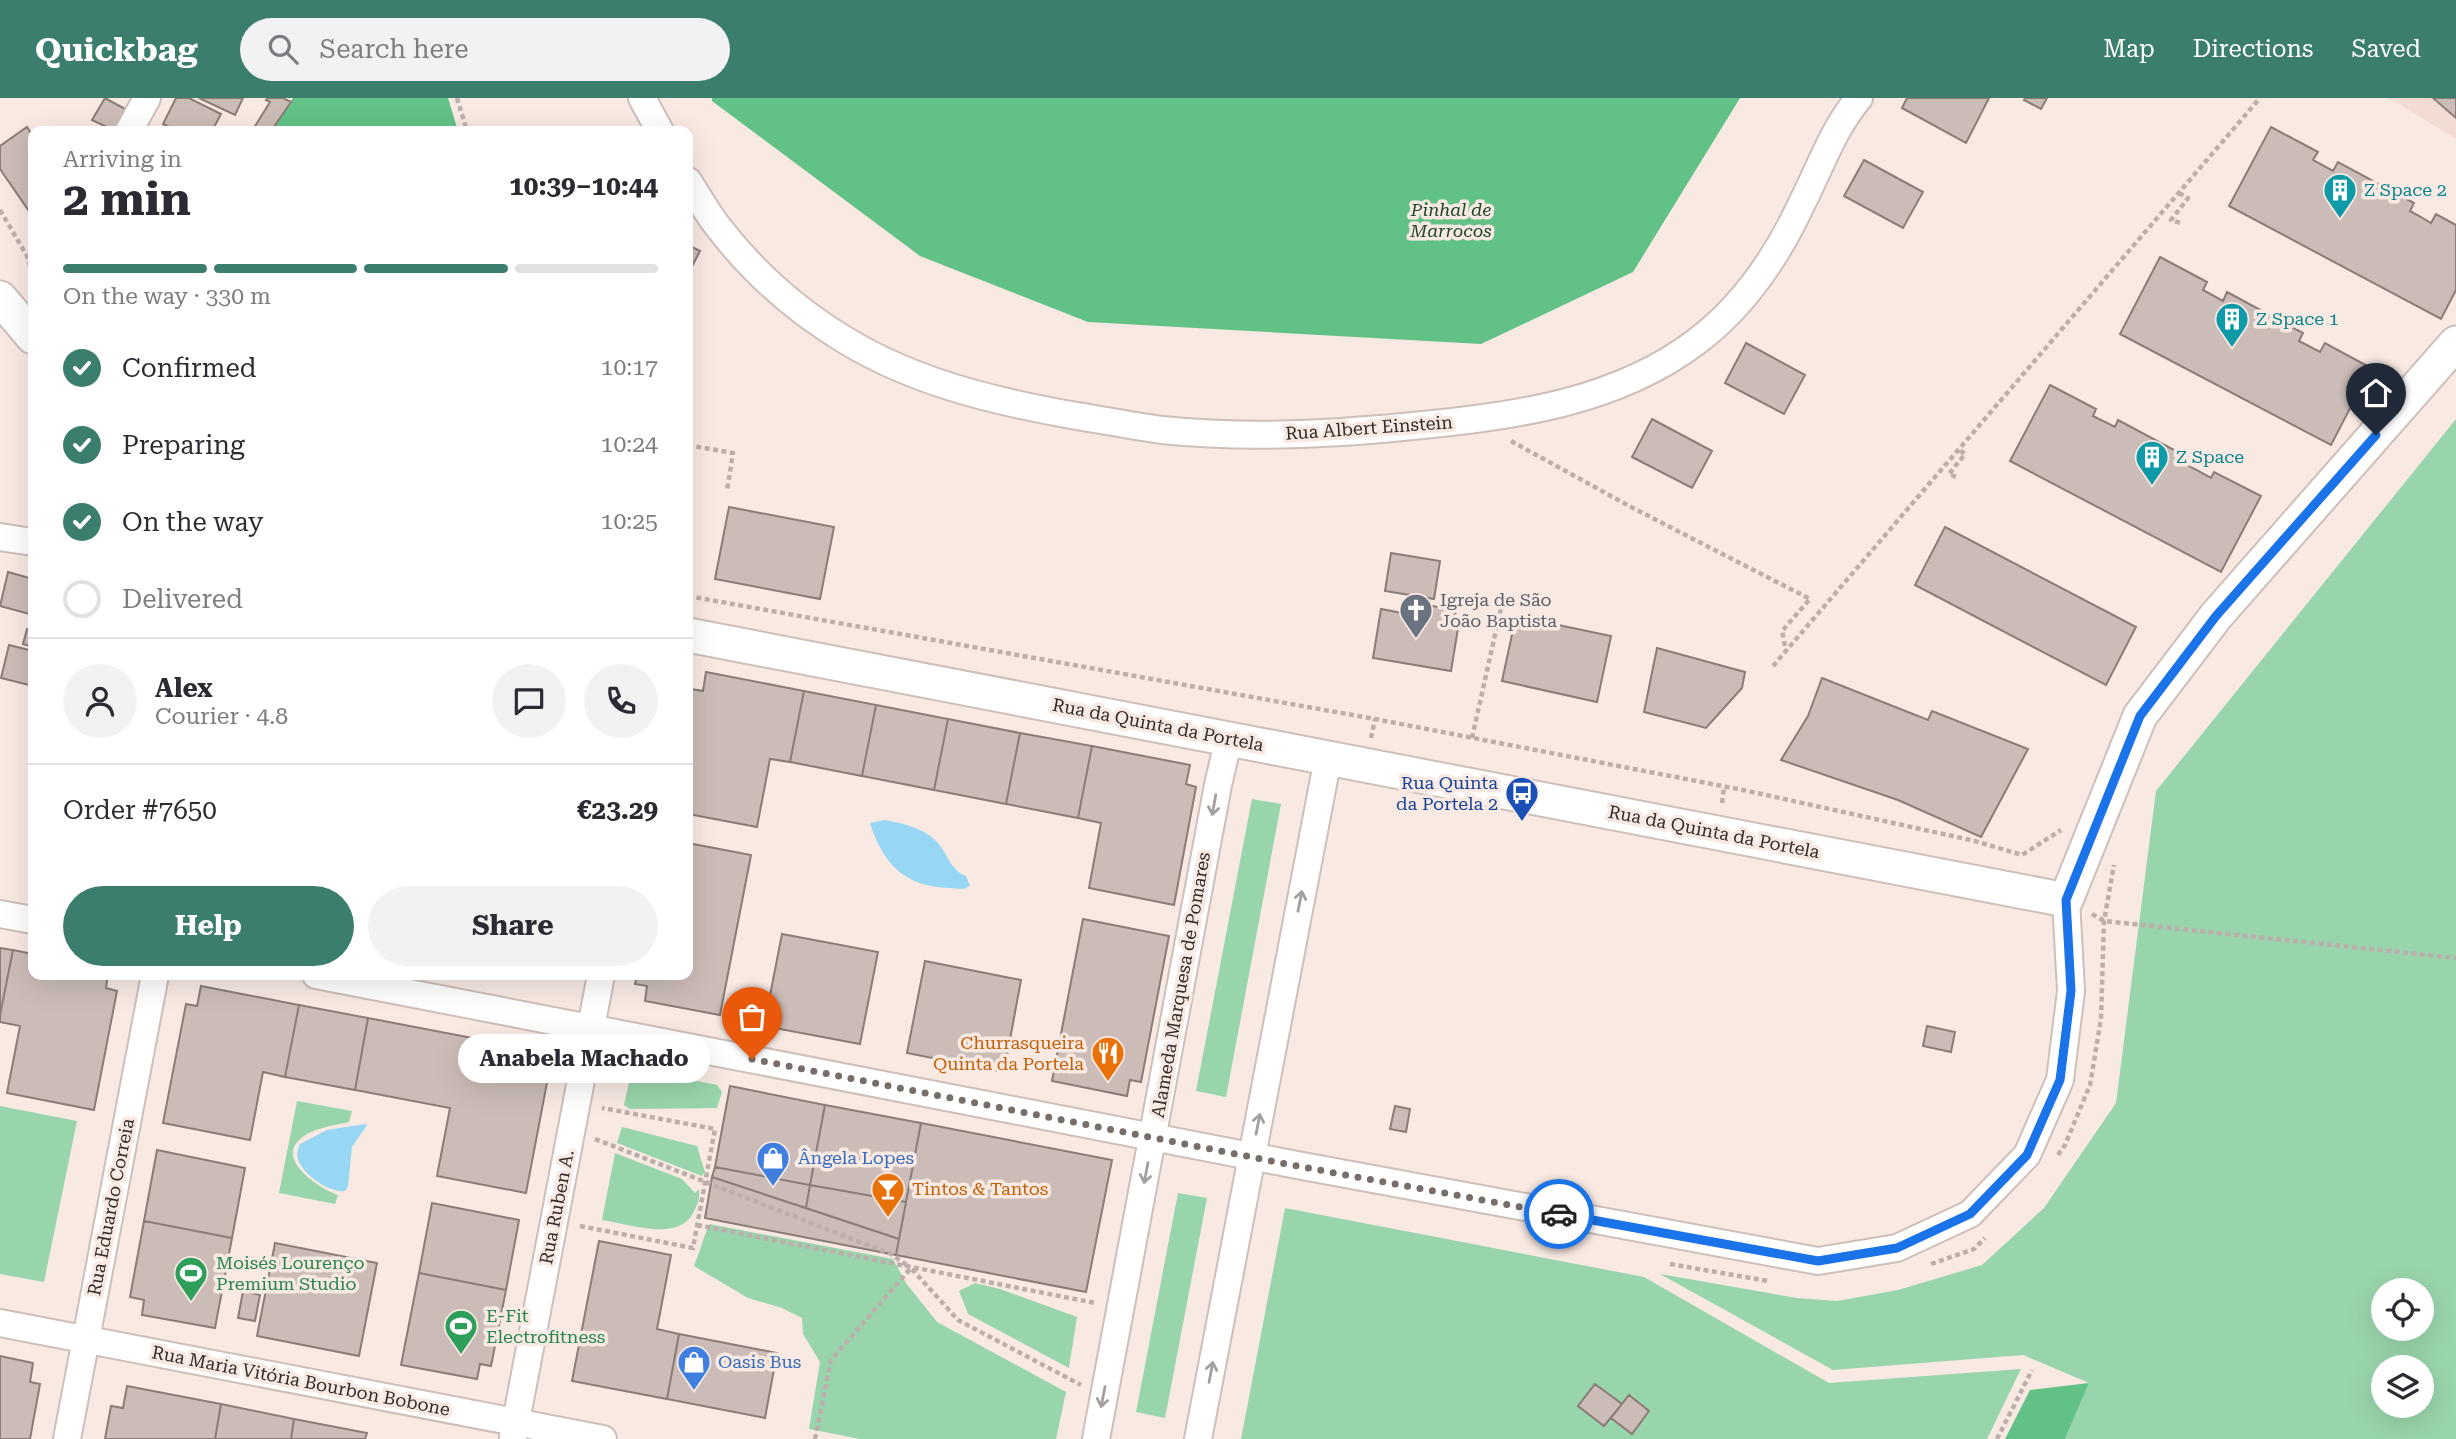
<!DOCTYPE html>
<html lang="en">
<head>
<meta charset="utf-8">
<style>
  :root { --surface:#fff; --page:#f2f2f3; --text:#2b2b33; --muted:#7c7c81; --line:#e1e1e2; --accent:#3c7e6e }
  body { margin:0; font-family:"Roboto Serif",serif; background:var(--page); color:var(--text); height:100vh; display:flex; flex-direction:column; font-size:26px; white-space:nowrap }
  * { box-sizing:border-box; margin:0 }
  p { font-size:23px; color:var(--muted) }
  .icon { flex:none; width:38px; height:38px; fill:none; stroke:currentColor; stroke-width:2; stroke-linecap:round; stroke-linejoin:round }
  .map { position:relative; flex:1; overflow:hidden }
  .drawer { position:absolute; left:28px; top:28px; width:665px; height:854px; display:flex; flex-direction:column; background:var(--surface); border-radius:14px; box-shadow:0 7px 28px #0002 }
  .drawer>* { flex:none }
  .buttons { position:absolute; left:2371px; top:1180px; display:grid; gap:14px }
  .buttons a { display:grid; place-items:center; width:63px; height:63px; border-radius:50%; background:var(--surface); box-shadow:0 7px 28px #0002; font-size:35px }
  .pin { position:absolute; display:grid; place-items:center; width:60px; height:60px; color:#fff; margin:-72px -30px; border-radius:50% 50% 50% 0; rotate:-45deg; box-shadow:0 0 7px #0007 }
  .pin .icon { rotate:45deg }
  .courier { position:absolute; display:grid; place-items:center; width:70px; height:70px; margin:-35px; border:5px solid #1a73e8; border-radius:50%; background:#fff; color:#222; box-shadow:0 2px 9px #0007 }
  .bubble { position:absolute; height:49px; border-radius:24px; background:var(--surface); box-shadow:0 7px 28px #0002; font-size:23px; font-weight:700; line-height:49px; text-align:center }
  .summary em { font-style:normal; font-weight:700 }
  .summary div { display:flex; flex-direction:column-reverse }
  .summary { display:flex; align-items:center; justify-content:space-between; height:119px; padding:0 35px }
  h1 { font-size:46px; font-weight:700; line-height:52px }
  .bar { display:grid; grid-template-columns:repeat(4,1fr); gap:10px 7px; align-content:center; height:84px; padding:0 35px }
  .bar i { height:9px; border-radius:5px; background:var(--line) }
  .bar .active { background:var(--accent) }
  .bar p { grid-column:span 4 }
  .line { display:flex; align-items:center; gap:18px; padding:0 35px; border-top:2px solid var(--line) }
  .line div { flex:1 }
  .round { display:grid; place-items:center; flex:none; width:74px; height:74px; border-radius:37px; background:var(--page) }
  ol { padding:0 35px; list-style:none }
  li { display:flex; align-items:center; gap:21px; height:77px }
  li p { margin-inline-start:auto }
  li .icon { padding:7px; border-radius:50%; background:var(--accent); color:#fff; stroke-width:4 }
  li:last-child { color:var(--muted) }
  li i { width:38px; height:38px; border:4px solid var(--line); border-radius:50% }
  .cta { display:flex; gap:14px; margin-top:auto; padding:14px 35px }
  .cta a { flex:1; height:80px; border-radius:42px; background:var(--accent); color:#fff; font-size:28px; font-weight:700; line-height:80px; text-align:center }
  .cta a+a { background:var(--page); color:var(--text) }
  header { display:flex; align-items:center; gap:42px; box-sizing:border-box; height:98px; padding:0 35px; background:var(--accent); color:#fff }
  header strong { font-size:33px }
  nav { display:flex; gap:38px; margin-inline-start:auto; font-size:24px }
  .search { width:490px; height:63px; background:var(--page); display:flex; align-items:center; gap:18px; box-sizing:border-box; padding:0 24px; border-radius:38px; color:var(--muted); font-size:26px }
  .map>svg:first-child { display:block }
  .built { fill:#f3dcd3 }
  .green { fill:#99d5ac; fill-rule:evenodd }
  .forest { fill:#61c186 }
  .water { fill:#97d7f4 }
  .building { fill:#cbbcb7; stroke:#8a7c78; stroke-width:2 }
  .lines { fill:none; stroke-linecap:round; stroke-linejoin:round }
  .minor-casing { stroke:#cdbfb9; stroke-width:30 }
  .tertiary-casing { stroke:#cdbfb9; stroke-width:37 }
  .path { stroke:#bcafab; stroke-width:4.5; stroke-dasharray:5 3.5; stroke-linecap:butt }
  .minor { stroke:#fff; stroke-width:26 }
  .tertiary { stroke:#fff; stroke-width:33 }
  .oneway { stroke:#a2a09f }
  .done { stroke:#776e6a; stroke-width:7; stroke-dasharray:0 12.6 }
  .route { stroke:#1a73e8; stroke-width:9 }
  .labels { text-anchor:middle; stroke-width:7; stroke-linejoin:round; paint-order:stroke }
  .culture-label { font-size:18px; fill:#0d838f; stroke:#f8e9e3; text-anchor:start }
  .park-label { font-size:18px; font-style:italic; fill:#1c452c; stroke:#f8e9e3 }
  .street-label { font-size:18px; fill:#312b29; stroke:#f8e9e3 }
  .worship-label { font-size:18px; fill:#5b616d; stroke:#f8e9e3; text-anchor:start }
  .transit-label { font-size:18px; fill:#164399; stroke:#f8e9e3; text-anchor:end }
  .food-label { font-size:18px; fill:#c56008; stroke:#f8e9e3; text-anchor:end }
  .shop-label { font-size:18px; fill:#366cbe; stroke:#f8e9e3; text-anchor:start }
  .leisure-label { font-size:18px; fill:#27864d; stroke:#f8e9e3; text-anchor:start }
</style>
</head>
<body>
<header>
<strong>Quickbag</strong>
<div class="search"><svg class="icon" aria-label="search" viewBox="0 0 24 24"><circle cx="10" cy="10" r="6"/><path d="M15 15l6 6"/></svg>Search here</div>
<nav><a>Map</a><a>Directions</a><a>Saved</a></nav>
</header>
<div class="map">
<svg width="2456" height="1341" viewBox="0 0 2456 1341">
  <rect width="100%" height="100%" fill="#f8e9e3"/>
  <!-- built -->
  <path class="built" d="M2389 0H2456V41Z"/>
  <!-- green -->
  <path class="green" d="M2456 321V1341H2065L2089 1285 2023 1257 1833 1272 1660 1176 1797 1200 1837 1203 1898 1192 1982 1167 2044 1110 2116 1005 2156 693ZM2384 1192H2422V1230H2384ZM2384 1269H2422V1307H2384Z
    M1252 701 1281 706 1226 999 1196 993Z
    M632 970 717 987 722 994 717 1010 630 1011 624 1007Z
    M297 1003 352 1013 349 1024C332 1028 311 1030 298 1043 278 1064 321 1091 338 1097L335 1106 279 1095Z
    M0 1008 77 1023 44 1184 0 1176Z
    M622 1029 697 1048 705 1074 702 1078 617 1045Z
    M615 1055 682 1081 695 1095 699 1091C700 1099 698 1106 694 1113 680 1145 630 1126 602 1122Z
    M1178 1095 1207 1100 1165 1320 1136 1314Z
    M1285 1110 1644 1179 1829 1285 2021 1271 1987 1341H1241Z
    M709 1126 893 1161 906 1185 937 1224 1066 1294 1056 1341H860L809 1331 820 1264 803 1236 802 1220 782 1210 748 1200 694 1168Z
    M975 1185 1000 1191 1077 1219 1069 1270 968 1216 959 1193Z"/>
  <!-- forest -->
  <path class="forest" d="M293 0H448L458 33H271Z
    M712 0H1740L1633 174 1481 246 1088 224 920 158 712 3Z
    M2089 1285 2065 1341H2005L2030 1292Z"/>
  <!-- water -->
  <path class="water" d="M884 722C902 725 924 730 937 744 948 756 950 772 966 778L970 788 964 791C952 790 938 790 926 787 895 779 879 754 870 725Z
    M365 1026 367 1027 352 1049 348 1088 345 1093C329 1095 299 1075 297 1057 297 1056 299 1047 300 1046L327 1032Z"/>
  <!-- building -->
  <path class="building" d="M105 0 127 12 115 33 92 22Z
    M176 0H189L221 16 212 33H178L163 26Z
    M199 0H243L235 17Z
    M268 0H283L291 4 271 33H252L270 4 266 2Z
    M1907 0H1989L1966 45 1902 10Z
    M2025 0H2047L2041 11 2024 2Z
    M2433 0H2456V20Z
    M27 29 33 38V119L0 71V48Z
    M2271 29 2318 54 2313 62 2333 73 2338 64 2414 105 2410 113 2421 119 2431 125 2436 116 2456 127V192L2441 221 2229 108Z
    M1864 62 1923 94 1903 130 1844 98Z
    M688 147 700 153 688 176Z
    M2160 159 2207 184 2203 192 2223 203 2227 194 2303 235 2299 243 2320 254 2325 245 2371 270 2331 347 2120 236Z
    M1746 245 1805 277 1784 316 1725 285Z
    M2050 287 2096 311 2093 318 2115 329 2118 322 2193 362 2189 368 2211 380 2214 374 2261 398 2221 474 2010 363Z
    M1652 321 1712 353 1692 390 1632 359Z
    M729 409 834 429 820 501 715 481Z
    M1945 429 2136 529 2106 587 1915 487Z
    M1391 455 1440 463 1434 501 1385 493Z
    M8 474 33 481V517L0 508Z
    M1415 505 1456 512 1454 523 1459 524 1451 573 1373 560 1381 511 1413 517Z
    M1516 518 1611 538 1597 604 1502 583Z
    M27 531 33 533V549L23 546Z
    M9 547 33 553V588L1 580Z
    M1657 550 1745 574 1742 590 1706 630 1644 614Z
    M706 574 804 593 790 664 770 661 757 729 688 716V606L691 591 703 593Z
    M1822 580 1928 622 1932 613 2028 651 1981 739 1898 702 1781 662 1808 618Z
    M804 593 876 607 862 678 790 664Z
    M876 607 948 621 934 692 862 678Z
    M948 621 1020 635 1006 706 934 692Z
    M1020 635 1092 648 1078 720 1006 706Z
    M1092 648 1190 667 1186 686 1196 689 1174 807 1089 790 1101 725 1078 720Z
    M688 745 751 757 720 917 645 903 647 888 635 886 637 877H688Z
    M1083 821 1169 838 1141 984 1130 982 1127 998 1052 983Z
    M782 836 878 854 860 946 764 928Z
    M0 850 13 852 0 917Z
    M13 852 33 856V877H108L106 890 117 893 94 1012 7 995 20 928 0 924V917Z
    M925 863 1021 882 1004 974 907 955Z
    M201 888 299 907 285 979 263 974 250 1042 163 1025 186 906 197 908Z
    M299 907 368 920 355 992 285 979Z
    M368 920 540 953 536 971 549 974 526 1095 437 1078 450 1010 355 992Z
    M1927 928 1955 934 1951 954 1923 948Z
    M730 988 825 1007 810 1087 715 1069Z
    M825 1007 921 1025 906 1104 810 1087Z
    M1395 1008 1410 1011 1406 1034 1390 1031Z
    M921 1025 1112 1062 1086 1194 896 1157Z
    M157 1052 245 1070 232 1140 144 1123Z
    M715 1069 810 1087 806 1110 712 1079Z
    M712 1079 899 1141 896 1157 705 1120Z
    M810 1087 906 1104 899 1141 806 1110Z
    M432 1105 519 1122 506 1192 419 1175Z
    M144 1123 232 1140 215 1230 142 1217 144 1202 130 1199Z
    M599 1143 671 1157 657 1231 679 1236 667 1301 572 1283Z
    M275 1145 377 1165 359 1258 257 1238Z
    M419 1175 506 1192 491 1268 480 1266 477 1281 401 1267Z
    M243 1193 260 1197 255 1223 238 1220Z
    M679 1236 777 1255 765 1320 667 1301Z
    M0 1258 33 1265 30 1284 40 1286 30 1341H0Z
    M1595 1286 1622 1306 1604 1328 1578 1308Z
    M127 1288 221 1306 215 1341H105L111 1308 123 1310Z
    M1629 1297 1649 1313 1632 1336 1611 1320Z
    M221 1306 294 1321 291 1341H215Z
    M294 1321 367 1335 365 1341H291Z"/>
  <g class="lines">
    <defs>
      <path id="minor" d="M642 0 660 33
        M129 33 147 0
        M688 83C698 98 707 115 719 130 753 174 797 213 845 242 914 284 993 303 1071 317 1102 322 1132 328 1162 332 1249 341 1336 336 1423 327 1517 318 1618 303 1696 244 1744 208 1777 159 1802 105 1820 70 1833 31 1859 0
        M0 439 33 444
        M0 816 33 822
        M316 877 1297 1067 1818 1163 1897 1150 1970 1116 2027 1057 2060 982 2071 893 2066 802
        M0 1225 603 1341
        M513 1339 601 877
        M67 1341 155 877
        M1096 1341 1218 687 1229 640
        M1198 1341 1328 660"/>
      <path id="tertiary" d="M0 200 33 239
        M688 537 2066 802 2140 618 2216 518 2456 245"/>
    </defs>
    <!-- minor casing -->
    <use href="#minor" class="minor-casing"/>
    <!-- tertiary casing -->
    <use href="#tertiary" class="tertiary-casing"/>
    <!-- path -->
    <path class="path" d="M457 0 467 33
      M2179 95 2188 100 2171 122 2180 125
      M0 112 27 158 33 178
      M1511 343 1631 409 1810 501 1782 533 1786 553
      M688 347 733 355 727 393
      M1956 379 1949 376 1965 356 1958 351
      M688 498 1375 621 1748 693 1975 743 2022 757 2061 732
      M1773 568 2260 0
      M1371 640 1375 621
      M1472 640 1503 501
      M1722 705 1724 689
      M2092 816 2104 823 2456 860
      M595 1041 891 1156 908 1168
      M2058 1057 2065 1047 2090 987 2101 921 2104 823 2114 767
      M697 1127 1095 1205
      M580 1128 693 1150 715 1031 602 1010
      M1670 1166 1768 1183
      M1931 1166 1974 1151 1985 1140
      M815 1341 831 1262 911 1170 958 1222 1081 1287
      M1997 1341 2032 1272"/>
    <!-- minor -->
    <use href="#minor" class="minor"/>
    <!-- tertiary -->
    <use href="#tertiary" class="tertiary"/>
  </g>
  <!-- one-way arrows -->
  <defs><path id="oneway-shaft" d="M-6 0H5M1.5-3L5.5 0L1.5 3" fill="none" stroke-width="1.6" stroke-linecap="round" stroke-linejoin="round" transform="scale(1.75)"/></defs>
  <g class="oneway">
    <use href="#oneway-shaft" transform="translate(1214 707) rotate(100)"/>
    <use href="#oneway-shaft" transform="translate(1300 803) rotate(-79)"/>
    <use href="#oneway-shaft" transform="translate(1258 1026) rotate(-79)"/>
    <use href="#oneway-shaft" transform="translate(1146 1075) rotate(101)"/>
    <use href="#oneway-shaft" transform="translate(1211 1274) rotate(-79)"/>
    <use href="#oneway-shaft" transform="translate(1103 1299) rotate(101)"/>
  </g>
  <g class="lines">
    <!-- done -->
    <path class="done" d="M752 961 1297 1068 1559 1116"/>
    <!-- route -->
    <path class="route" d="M1559 1116 1818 1163 1897 1150 1970 1116 2027 1057 2060 982 2071 893 2066 802 2140 618 2216 518 2376 337"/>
  </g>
  <!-- icons -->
  <defs>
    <symbol id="building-pin" viewBox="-11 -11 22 30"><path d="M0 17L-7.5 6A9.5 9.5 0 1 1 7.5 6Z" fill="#0f9aa8" stroke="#f8e9e3"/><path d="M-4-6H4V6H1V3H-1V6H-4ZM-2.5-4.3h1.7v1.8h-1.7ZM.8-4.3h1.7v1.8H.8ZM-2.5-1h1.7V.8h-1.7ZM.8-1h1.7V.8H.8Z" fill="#fff"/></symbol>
    <symbol id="church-pin" viewBox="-11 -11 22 30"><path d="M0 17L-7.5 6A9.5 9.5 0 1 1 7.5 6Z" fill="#6b7280" stroke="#f8e9e3"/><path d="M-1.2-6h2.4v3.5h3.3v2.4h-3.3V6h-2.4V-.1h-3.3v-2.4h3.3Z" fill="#fff"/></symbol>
    <symbol id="bus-pin" viewBox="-11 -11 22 30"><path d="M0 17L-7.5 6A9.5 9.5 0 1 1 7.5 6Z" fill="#1a4fb4" stroke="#f8e9e3"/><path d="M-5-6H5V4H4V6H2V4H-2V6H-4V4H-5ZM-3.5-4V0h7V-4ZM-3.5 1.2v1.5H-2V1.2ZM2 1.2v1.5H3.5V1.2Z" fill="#fff"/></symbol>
    <symbol id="restaurant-pin" viewBox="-11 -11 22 30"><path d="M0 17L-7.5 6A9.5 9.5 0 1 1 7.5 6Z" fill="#e8710a" stroke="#f8e9e3"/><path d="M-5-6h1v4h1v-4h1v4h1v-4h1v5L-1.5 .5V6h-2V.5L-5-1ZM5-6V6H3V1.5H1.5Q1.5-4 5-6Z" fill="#fff"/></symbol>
    <symbol id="shop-pin" viewBox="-11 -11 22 30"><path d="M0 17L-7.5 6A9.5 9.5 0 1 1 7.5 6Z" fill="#3f7fe0" stroke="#f8e9e3"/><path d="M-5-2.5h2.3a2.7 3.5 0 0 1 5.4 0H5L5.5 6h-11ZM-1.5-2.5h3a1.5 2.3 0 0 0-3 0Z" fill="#fff"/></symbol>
    <symbol id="bar-pin" viewBox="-11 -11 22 30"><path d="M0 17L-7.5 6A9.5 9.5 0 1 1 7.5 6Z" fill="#e8710a" stroke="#f8e9e3"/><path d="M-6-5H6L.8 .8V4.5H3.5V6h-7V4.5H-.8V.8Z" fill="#fff"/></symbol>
    <symbol id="stadium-pin" viewBox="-11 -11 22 30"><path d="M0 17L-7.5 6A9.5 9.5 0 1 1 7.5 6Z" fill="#2e9e5b" stroke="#f8e9e3"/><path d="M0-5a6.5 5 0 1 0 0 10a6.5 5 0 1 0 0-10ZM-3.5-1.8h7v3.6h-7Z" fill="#fff"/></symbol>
  </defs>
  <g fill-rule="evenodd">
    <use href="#building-pin" x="2321" y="73" width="38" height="52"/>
    <use href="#building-pin" x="2213" y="202" width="38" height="52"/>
    <use href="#building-pin" x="2133" y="340" width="38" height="52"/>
    <use href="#church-pin" x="1397" y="493" width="38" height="52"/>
    <use href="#bus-pin" x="1503" y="676" width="38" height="52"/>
    <use href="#restaurant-pin" x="1089" y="936" width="38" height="52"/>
    <use href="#shop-pin" x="754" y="1041" width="38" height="52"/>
    <use href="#bar-pin" x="869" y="1072" width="38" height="52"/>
    <use href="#stadium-pin" x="172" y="1156" width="38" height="52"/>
    <use href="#stadium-pin" x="442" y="1209" width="38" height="52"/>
    <use href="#shop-pin" x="675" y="1245" width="38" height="52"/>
  </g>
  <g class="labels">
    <!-- culture labels -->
    <g class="culture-label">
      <text x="2364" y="98">Z Space 2</text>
      <text x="2256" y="227">Z Space 1</text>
      <text x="2176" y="365">Z Space</text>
    </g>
    <!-- park labels -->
    <g class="park-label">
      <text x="1451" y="118">Pinhal de<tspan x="1451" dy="21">Marrocos</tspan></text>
    </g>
    <!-- street labels -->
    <g class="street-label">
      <text transform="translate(1369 330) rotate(-4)" y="6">Rua Albert Einstein</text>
      <text transform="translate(1158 627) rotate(11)" y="6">Rua da Quinta da Portela</text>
      <text transform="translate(1714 734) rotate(11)" y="6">Rua da Quinta da Portela</text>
      <text transform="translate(1181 887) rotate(-80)" y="6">Alameda Marquesa de Pomares</text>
      <text transform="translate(111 1109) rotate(-79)" y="6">Rua Eduardo Correia</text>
      <text transform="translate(557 1109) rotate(-79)" y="6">Rua Ruben A.</text>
      <text transform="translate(301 1283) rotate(11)" y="6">Rua Maria Vitória Bourbon Bobone</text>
    </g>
    <!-- worship labels -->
    <g class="worship-label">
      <text x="1440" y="508">Igreja de São<tspan x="1440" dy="21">João Baptista</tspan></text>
    </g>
    <!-- transit labels -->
    <g class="transit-label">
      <text x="1498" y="691">Rua Quinta<tspan x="1498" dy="21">da Portela 2</tspan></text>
    </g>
    <!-- food labels -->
    <g class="food-label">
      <text x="1084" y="951">Churrasqueira<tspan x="1084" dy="21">Quinta da Portela</tspan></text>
      <text x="912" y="1097" text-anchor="start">Tintos &amp; Tantos</text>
    </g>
    <!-- shop labels -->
    <g class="shop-label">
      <text x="798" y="1066">Ângela Lopes</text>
      <text x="718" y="1270">Oasis Bus</text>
    </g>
    <!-- leisure labels -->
    <g class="leisure-label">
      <text x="216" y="1171">Moisés Lourenço<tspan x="216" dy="21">Premium Studio</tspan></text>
      <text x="486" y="1224">E-Fit<tspan x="486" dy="21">Electrofitness</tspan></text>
    </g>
  </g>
</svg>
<div class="buttons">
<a><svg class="icon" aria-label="locate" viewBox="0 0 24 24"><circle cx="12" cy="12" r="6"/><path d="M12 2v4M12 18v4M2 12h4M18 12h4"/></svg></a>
<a><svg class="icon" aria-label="layers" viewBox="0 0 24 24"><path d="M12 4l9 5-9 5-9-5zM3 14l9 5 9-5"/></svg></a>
</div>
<div class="pin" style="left:752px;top:961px;background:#ea580c"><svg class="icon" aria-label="bag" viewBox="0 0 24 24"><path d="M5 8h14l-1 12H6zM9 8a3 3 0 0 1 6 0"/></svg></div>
<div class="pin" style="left:2376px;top:337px;background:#1f2937"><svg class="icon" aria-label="home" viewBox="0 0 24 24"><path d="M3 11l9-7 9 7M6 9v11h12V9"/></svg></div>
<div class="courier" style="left:1559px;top:1116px"><svg class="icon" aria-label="car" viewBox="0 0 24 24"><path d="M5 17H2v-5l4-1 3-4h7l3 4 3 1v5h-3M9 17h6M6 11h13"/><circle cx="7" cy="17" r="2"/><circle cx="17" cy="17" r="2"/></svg></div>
<div class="bubble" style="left:458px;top:936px;width:252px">Anabela Machado</div>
<section class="drawer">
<div class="summary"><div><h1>2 min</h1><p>Arriving in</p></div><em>10:39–10:44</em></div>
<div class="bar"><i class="active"></i><i class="active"></i><i class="active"></i><i></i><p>On the way · 330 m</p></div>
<ol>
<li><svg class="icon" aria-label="check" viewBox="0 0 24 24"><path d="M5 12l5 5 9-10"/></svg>Confirmed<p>10:17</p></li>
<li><svg class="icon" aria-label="check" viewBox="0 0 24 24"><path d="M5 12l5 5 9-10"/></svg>Preparing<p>10:24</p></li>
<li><svg class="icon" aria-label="check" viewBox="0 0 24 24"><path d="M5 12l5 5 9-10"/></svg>On the way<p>10:25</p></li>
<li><i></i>Delivered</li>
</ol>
<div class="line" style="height:126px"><a class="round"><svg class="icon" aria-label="person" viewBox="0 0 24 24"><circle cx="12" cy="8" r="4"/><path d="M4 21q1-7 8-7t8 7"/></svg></a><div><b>Alex</b><p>Courier · 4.8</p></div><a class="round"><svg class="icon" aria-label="chat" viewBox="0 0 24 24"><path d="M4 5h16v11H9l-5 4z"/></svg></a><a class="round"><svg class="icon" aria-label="phone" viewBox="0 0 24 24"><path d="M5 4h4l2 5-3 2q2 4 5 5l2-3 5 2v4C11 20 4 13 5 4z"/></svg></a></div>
<div class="line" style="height:91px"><div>Order #7650</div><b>€23.29</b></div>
<div class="cta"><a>Help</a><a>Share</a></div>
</section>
</div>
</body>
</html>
